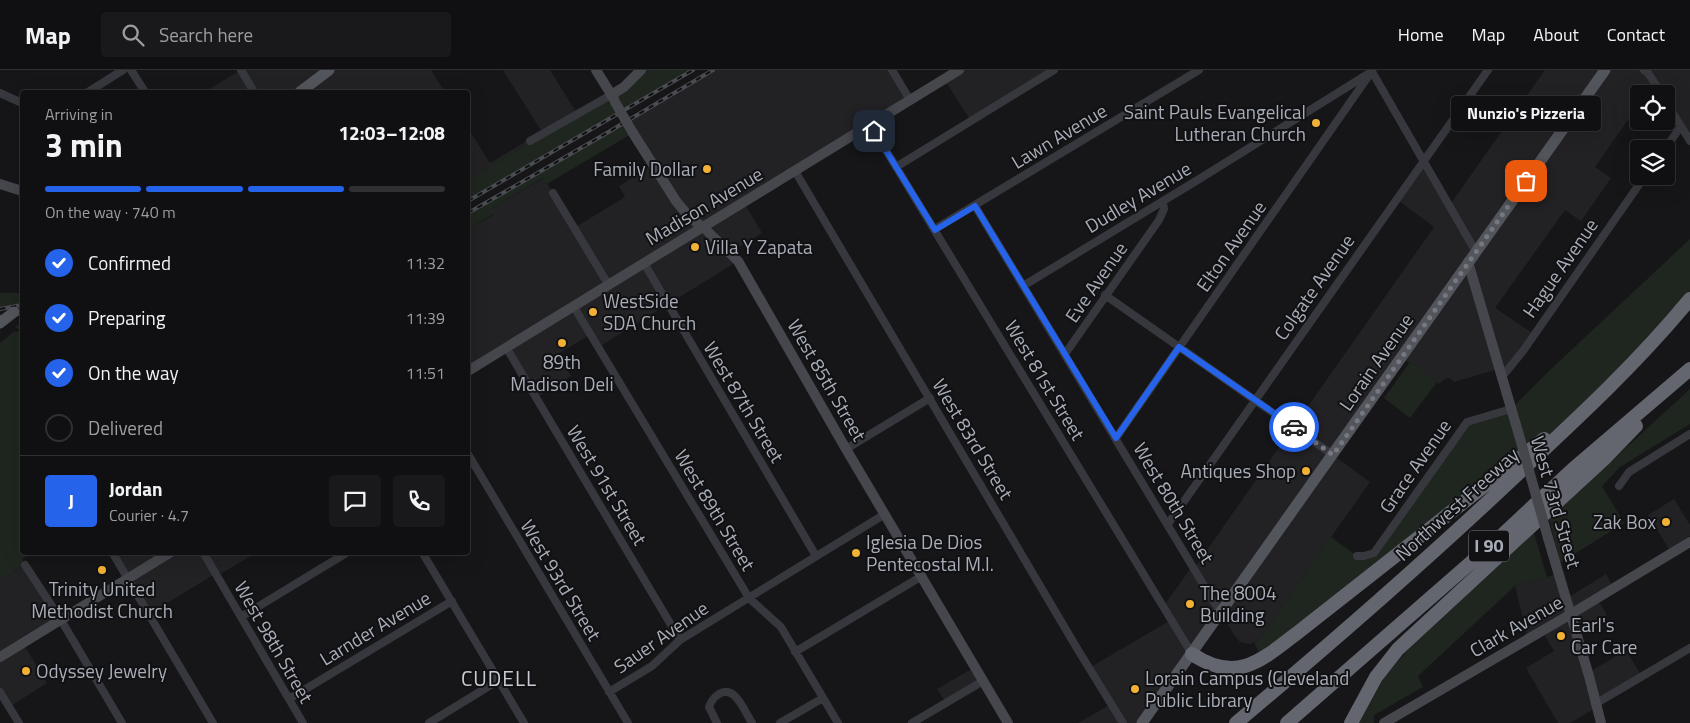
<!DOCTYPE html>
<html lang="en">
<head>
<meta charset="utf-8">
<style>
  :root { --surface:#101012; --page:#19191b; --text:#f1f3f6; --muted:#9c9d9f; --line:#303032; --accent:#2563eb }
  body { margin:0; font-family:"Titillium Web",sans-serif; background:var(--page); color:var(--text); height:100vh; display:flex; flex-direction:column; font-size:19px; white-space:nowrap }
  * { box-sizing:border-box; margin:0 }
  p { font-size:16px; color:var(--muted) }
  .icon { flex:none; width:28px; height:28px; fill:none; stroke:currentColor; stroke-width:2; stroke-linecap:round; stroke-linejoin:round }
  .map { position:relative; flex:1; overflow:hidden }
  .side { position:absolute; left:20px; top:20px; width:450px; height:465px; display:flex; flex-direction:column; background:var(--surface); border-radius:5px; box-shadow:0 5px 20px #0002,0 0 0 1px var(--line) }
  .side>* { flex:none }
  .controls { position:absolute; left:1630px; top:15px; display:grid; gap:10px }
  .controls a { display:grid; place-items:center; width:45px; height:45px; border-radius:5px; background:var(--surface); box-shadow:0 5px 20px #0002,0 0 0 1px var(--line); font-size:25px }
  .pin { position:absolute; display:grid; place-items:center; width:42px; height:42px; color:#fff; margin:-21px; border-radius:10px; box-shadow:0 2px 8px #0006 }
  .courier { position:absolute; display:grid; place-items:center; width:50px; height:50px; margin:-25px; border:4px solid #2563eb; border-radius:50%; background:#fff; color:#222; box-shadow:0 1px 6px #0007 }
  .bubble { position:absolute; height:35px; border-radius:5px; background:var(--surface); box-shadow:0 5px 20px #0002,0 0 0 1px var(--line); font-size:16px; font-weight:700; line-height:35px; text-align:center }
  .overview em { font-style:normal; font-weight:700 }
  .overview div { display:flex; flex-direction:column-reverse }
  .overview { display:flex; align-items:center; justify-content:space-between; height:85px; padding:0 25px }
  h1 { font-size:32px; font-weight:700; line-height:38px }
  .bar { display:grid; grid-template-columns:repeat(4,1fr); gap:8px 5px; align-content:center; height:60px; padding:0 25px }
  .bar i { height:6px; border-radius:4px; background:var(--line) }
  .bar .selected { background:var(--accent) }
  .bar p { grid-column:span 4 }
  .line { display:flex; align-items:center; gap:12px; padding:0 25px; border-top:1px solid var(--line) }
  .line div { flex:1 }
  .round { display:grid; place-items:center; flex:none; width:52px; height:52px; border-radius:5px; background:var(--page) }
  ol { padding:0 25px; list-style:none }
  li { display:flex; align-items:center; gap:15px; height:55px }
  li p { margin-inline-start:auto }
  li .icon { padding:5px; border-radius:50%; background:var(--accent); color:#fff; stroke-width:4 }
  li:last-child { color:var(--muted) }
  li i { width:28px; height:28px; border:2px solid var(--line); border-radius:50% }
  header { display:flex; align-items:center; gap:30px; box-sizing:border-box; height:70px; padding:0 25px; background:var(--surface); border-bottom:1px solid var(--line) }
  header strong { font-size:24px }
  nav { display:flex; gap:28px; margin-inline-start:auto; font-size:18px }
  .search { width:350px; height:45px; background:var(--page); display:flex; align-items:center; gap:12px; box-sizing:border-box; padding:0 18px; border-radius:5px; color:var(--muted); font-size:19px }
  .map>svg:first-child { display:block }
  .built { fill:#222225 }
  .green { fill:#1e261f }
  .lines { fill:none; stroke-linecap:round; stroke-linejoin:round }
  .street { stroke:#37383d; stroke-width:8 }
  .secondary { stroke:#45474d; stroke-width:10 }
  .primary { stroke:#53555c; stroke-width:11 }
  .highway { stroke:#63666e; stroke-width:14 }
  .rail-casing { stroke:#4a4c52; stroke-width:4 }
  .rail { stroke:#111113; stroke-width:2; stroke-dasharray:5.5; stroke-linecap:butt }
  .secondary-bridge { stroke:#45474d; stroke-width:10 }
  .primary-bridge { stroke:#53555c; stroke-width:11 }
  .done { stroke:#757880; stroke-width:5; stroke-dasharray:0 9 }
  .route { stroke:#2563eb; stroke-width:6 }
  .poi-dot { fill:#f2b134; stroke:#111113; stroke-width:2 }
  .labels { text-anchor:middle; stroke-width:4; stroke-linejoin:round; paint-order:stroke }
  .shield { fill:#111113; stroke:#7b7e86; stroke-width:1 }
  .shield-label { font-size:18px; font-weight:bold; fill:#a8adb8 }
  .poi-label { font-size:19px; fill:#a8adb8; stroke:#111113; text-anchor:start }
  .street-label { font-size:19px; fill:#a8adb8; stroke:#111113 }
  .quarter-label { font-size:21px; letter-spacing:1px; fill:#c9ccd4; stroke:#111113 }
</style>
</head>
<body>
<header>
<strong>Map</strong>
<div class="search"><svg class="icon" aria-label="search" viewBox="0 0 24 24"><circle cx="10" cy="10" r="6"/><path d="M15 15l6 6"/></svg>Search here</div>
<nav><a>Home</a><a>Map</a><a>About</a><a>Contact</a></nav>
</header>
<div class="map">
<svg width="1690" height="653" viewBox="0 0 1690 653">
  <rect width="100%" height="100%" fill="#161618"/>
  <!-- built -->
  <path class="built" d="M241 0H431L445 22H204Z
    M503 0H550L578 45 468 109V58L490 93 542 62Z
    M713 0H892L910 30 744 133 762 163 730 183 738 191 599 277 591 264 558 284 571 306 536 328 506 278 468 301V166L474 162 472 157 493 145 490 139 544 108 574 158 625 127 619 116 653 95 627 52Z
    M959 0H1054L971 51 944 9Z
    M1545 0H1690V71L1666 32V24H1661L1654 13 1646 24H1639V34L1595 97 1611 108 1581 151 1565 140 1495 238 1534 264 1501 308 1498 299 1454 312 1450 308H1446L1439 314 1401 287 1333 385 1370 412 1260 568 1250 574 1240 572 1234 565 1221 543 1142 653H1078L1111 634 1089 598 1171 550 1163 537 1193 495 1195 497 1434 157 1396 129 1424 91 1449 136Z
    M1674 429 1690 455V466L1669 479 1648 445Z
    M112 483H256L217 506 215 504 149 544Z
    M25 495 61 550 23 573 47 613 9 637 0 622V510Z
    M1561 503 1569 527 1606 504 1612 515 1595 525 1607 545 1580 561 1591 601 1626 580 1644 610 1570 653H1558L1526 598 1554 581 1540 558 1527 565 1515 516Z
    M975 597 983 611 946 633 937 619Z"/>
  <!-- green -->
  <path class="green" d="M641 0H693L468 131V109L578 45Z
    M627 52 633 63 547 114 543 108 490 139 493 144 472 157 474 162 468 166V143Z
    M1690 169V229L1591 335 1262 589 1254 572 1260 568 1331 467 1357 486 1374 483 1467 352 1511 339 1550 300Z
    M0 223H22V235L0 239Z
    M22 252V482L32 483 22 489 25 495 0 510V273L12 263 21 260 15 257Z
    M1410 292 1437 312 1410 348 1384 328Z
    M1690 319V354L1620 397 1602 416 1624 453 1560 493 1549 448Z
    M1534 463 1547 507 1515 516 1418 606 1423 617 1374 645V653H1359L1385 606 1420 566Z"/>
  <g class="lines">
    <!-- street -->
    <path class="street" d="M131 0 145 22
      M241 0 254 22
      M892 0 910 30
      M1371 0 1476 182
      M1644 0 1648 3 1662 24
      M88 22 123 0
      M0 23 22 33
      M1666 32 1690 71
      M870 54 1192 584
      M530 71 611 25
      M1665 79 1681 56
      M896 97 1054 0
      M795 101 1078 580 1123 653
      M553 123 608 214
      M975 136 1220 542
      M935 159 1199 0
      M644 193 816 486
      M1023 216 1196 111 1368 4
      M1105 225 1333 385
      M574 237 749 528 781 557 838 653
      M506 277 680 570
      M1065 284 1159 150 1164 139 1163 131
      M1501 308 1523 281 1645 106
      M1116 368 1372 1
      M846 379 930 328
      M468 384 628 653
      M1619 416 1629 402 1690 364
      M1168 454 1488 0
      M112 482 213 653
      M203 482 303 653
      M422 482 524 653
      M1357 486H1364L1374 483 1467 352 1511 339
      M25 495 61 550 122 653
      M241 547 348 482
      M795 582 922 506
      M0 622 19 653
      M609 622 652 596 680 570 885 444
      M289 629 452 531
      M1595 634 1690 578
      M429 653 499 610
      M717 653 709 637C711 631 713 628 719 624 735 614 745 642 752 653
      M780 653 823 628
      M912 653 983 611"/>
    <!-- secondary -->
    <path class="secondary" d="M596 0 614 29
      M611 25 624 17 641 0
      M633 63 676 131 690 148 703 157 738 191 846 379 1008 653
      M0 114 22 121
      M1468 192 1519 365
      M468 301 959 0
      M1548 468 1589 606 1601 653
      M0 587 171 482
      M1384 653 1571 544 1690 472"/>
    <!-- primary -->
    <path class="primary" d="M300 22 329 0
      M1142 653 1605 0"/>
    <!-- highway -->
    <path class="highway" d="M1192 584C1238 615 1263 589 1301 560L1544 369
      M1236 653C1334 571 1430 487 1523 399 1581 345 1639 291 1690 229
      M1287 653 1499 468 1573 399 1690 299
      M1351 653 1376 607 1398 579 1606 387 1636 356"/>
    <defs>
      <path id="rail" d="M468 131 693 0
        M468 143 600 67 713 0
        M0 239 22 235
        M0 247 22 243"/>
    </defs>
    <!-- rail casing -->
    <use href="#rail" class="rail-casing"/>
    <!-- rail -->
    <use href="#rail" class="rail"/>
    <!-- secondary-bridge -->
    <path class="secondary-bridge" d="M615 32 633 63
      M1519 365 1548 468"/>
    <!-- primary-bridge -->
    <path class="primary-bridge" d="M0 253 14 242"/>
  </g>
  <g class="lines">
    <!-- done -->
    <path class="done" d="M1294 357 1333 385 1526 111"/>
    <!-- route -->
    <path class="route" d="M874 61 935 160 975 136 1116 368 1179 277 1294 357"/>
  </g>
  <!-- markers -->
  <g class="poi-dot">
    <circle cx="1316" cy="53" r="5"/>
    <circle cx="707" cy="99" r="5"/>
    <circle cx="695" cy="177" r="5"/>
    <circle cx="593" cy="242" r="5"/>
    <circle cx="562" cy="273" r="5"/>
    <circle cx="1306" cy="401" r="5"/>
    <circle cx="1666" cy="452" r="5"/>
    <circle cx="856" cy="483" r="5"/>
    <circle cx="102" cy="500" r="5"/>
    <circle cx="1190" cy="534" r="5"/>
    <circle cx="1561" cy="566" r="5"/>
    <circle cx="26" cy="601" r="5"/>
    <circle cx="1135" cy="619" r="5"/>
  </g>
  <g class="labels">
    <!-- shield labels -->
    <rect class="shield" x="1469" y="460.5" width="40" height="31" rx="4"/>
    <g class="shield-label">
      <text x="1489" y="482">I 90</text>
    </g>
    <!-- poi labels -->
    <g class="poi-label">
      <text x="1306" y="49" text-anchor="end">Saint Pauls Evangelical<tspan x="1306" dy="22">Lutheran Church</tspan></text>
      <text x="697" y="106" text-anchor="end">Family Dollar</text>
      <text x="705" y="184">Villa Y Zapata</text>
      <text x="603" y="238">WestSide<tspan x="603" dy="22">SDA Church</tspan></text>
      <text x="562" y="299" text-anchor="middle">89th<tspan x="562" dy="22">Madison Deli</tspan></text>
      <text x="1296" y="408" text-anchor="end">Antiques Shop</text>
      <text x="1656" y="459" text-anchor="end">Zak Box</text>
      <text x="866" y="479">Iglesia De Dios<tspan x="866" dy="22">Pentecostal M.I.</tspan></text>
      <text x="102" y="526" text-anchor="middle">Trinity United<tspan x="102" dy="22">Methodist Church</tspan></text>
      <text x="1200" y="530">The 8004<tspan x="1200" dy="22">Building</tspan></text>
      <text x="1571" y="562">Earl's<tspan x="1571" dy="22">Car Care</tspan></text>
      <text x="36" y="608">Odyssey Jewelry</text>
      <text x="1145" y="615">Lorain Campus (Cleveland<tspan x="1145" dy="22">Public Library</tspan></text>
    </g>
    <!-- street labels -->
    <g class="street-label">
      <text transform="translate(1059 66) rotate(-31)" y="7">Lawn Avenue</text>
      <text transform="translate(1138 127) rotate(-31)" y="7">Dudley Avenue</text>
      <text transform="translate(704 136) rotate(-31)" y="7">Madison Avenue</text>
      <text transform="translate(1231 176) rotate(-55)" y="7">Elton Avenue</text>
      <text transform="translate(1560 198) rotate(-55)" y="7">Hague Avenue</text>
      <text transform="translate(1096 212) rotate(-55)" y="7">Eve Avenue</text>
      <text transform="translate(1314 217) rotate(-55)" y="7">Colgate Avenue</text>
      <text transform="translate(1376 292) rotate(-55)" y="7">Lorain Avenue</text>
      <text transform="translate(827 310) rotate(60)" y="7">West 85th Street</text>
      <text transform="translate(1045 310) rotate(59)" y="7">West 81st Street</text>
      <text transform="translate(744 332) rotate(59)" y="7">West 87th Street</text>
      <text transform="translate(973 369) rotate(59)" y="7">West 83rd Street</text>
      <text transform="translate(1415 396) rotate(-55)" y="7">Grace Avenue</text>
      <text transform="translate(607 415) rotate(59)" y="7">West 91st Street</text>
      <text transform="translate(1556 432) rotate(74)" y="7">West 73rd Street</text>
      <text transform="translate(1174 433) rotate(59)" y="7">West 80th Street</text>
      <text transform="translate(1457 434) rotate(-42)" y="7">Northwest Freeway</text>
      <text transform="translate(715 440) rotate(59)" y="7">West 89th Street</text>
      <text transform="translate(561 510) rotate(59)" y="7">West 93rd Street</text>
      <text transform="translate(1516 556) rotate(-30)" y="7">Clark Avenue</text>
      <text transform="translate(375 558) rotate(-31)" y="7">Larnder Avenue</text>
      <text transform="translate(661 567) rotate(-35)" y="7">Sauer Avenue</text>
      <text transform="translate(274 572) rotate(60)" y="7">West 98th Street</text>
    </g>
    <!-- quarter labels -->
    <g class="quarter-label">
      <text x="499" y="616">CUDELL</text>
    </g>
  </g>
</svg>
<div class="controls">
<a><svg class="icon" aria-label="locate" viewBox="0 0 24 24"><circle cx="12" cy="12" r="6"/><path d="M12 2v4M12 18v4M2 12h4M18 12h4"/></svg></a>
<a><svg class="icon" aria-label="layers" viewBox="0 0 24 24"><path d="M12 4l9 5-9 5-9-5zM3 14l9 5 9-5"/></svg></a>
</div>
<div class="pin" style="left:1526px;top:111px;background:#ea580c"><svg class="icon" aria-label="bag" viewBox="0 0 24 24"><path d="M5 8h14l-1 12H6zM9 8a3 3 0 0 1 6 0"/></svg></div>
<div class="pin" style="left:874px;top:61px;background:#1f2937"><svg class="icon" aria-label="home" viewBox="0 0 24 24"><path d="M3 11l9-7 9 7M6 9v11h12V9"/></svg></div>
<div class="courier" style="left:1294px;top:357px"><svg class="icon" aria-label="car" viewBox="0 0 24 24"><path d="M5 17H2v-5l4-1 3-4h7l3 4 3 1v5h-3M9 17h6M6 11h13"/><circle cx="7" cy="17" r="2"/><circle cx="17" cy="17" r="2"/></svg></div>
<div class="bubble" style="left:1451px;top:26px;width:150px">Nunzio's Pizzeria</div>
<section class="side">
<div class="overview"><div><h1>3 min</h1><p>Arriving in</p></div><em>12:03–12:08</em></div>
<div class="bar"><i class="selected"></i><i class="selected"></i><i class="selected"></i><i></i><p>On the way · 740 m</p></div>
<ol>
<li><svg class="icon" aria-label="check" viewBox="0 0 24 24"><path d="M5 12l5 5 9-10"/></svg>Confirmed<p>11:32</p></li>
<li><svg class="icon" aria-label="check" viewBox="0 0 24 24"><path d="M5 12l5 5 9-10"/></svg>Preparing<p>11:39</p></li>
<li><svg class="icon" aria-label="check" viewBox="0 0 24 24"><path d="M5 12l5 5 9-10"/></svg>On the way<p>11:51</p></li>
<li><i></i>Delivered</li>
</ol>
<div class="line" style="height:90px"><b class="round" style="background:var(--accent);color:#fff">J</b><div><b>Jordan</b><p>Courier · 4.7</p></div><a class="round"><svg class="icon" aria-label="chat" viewBox="0 0 24 24"><path d="M4 5h16v11H9l-5 4z"/></svg></a><a class="round"><svg class="icon" aria-label="phone" viewBox="0 0 24 24"><path d="M5 4h4l2 5-3 2q2 4 5 5l2-3 5 2v4C11 20 4 13 5 4z"/></svg></a></div>
</section>
</div>
</body>
</html>
